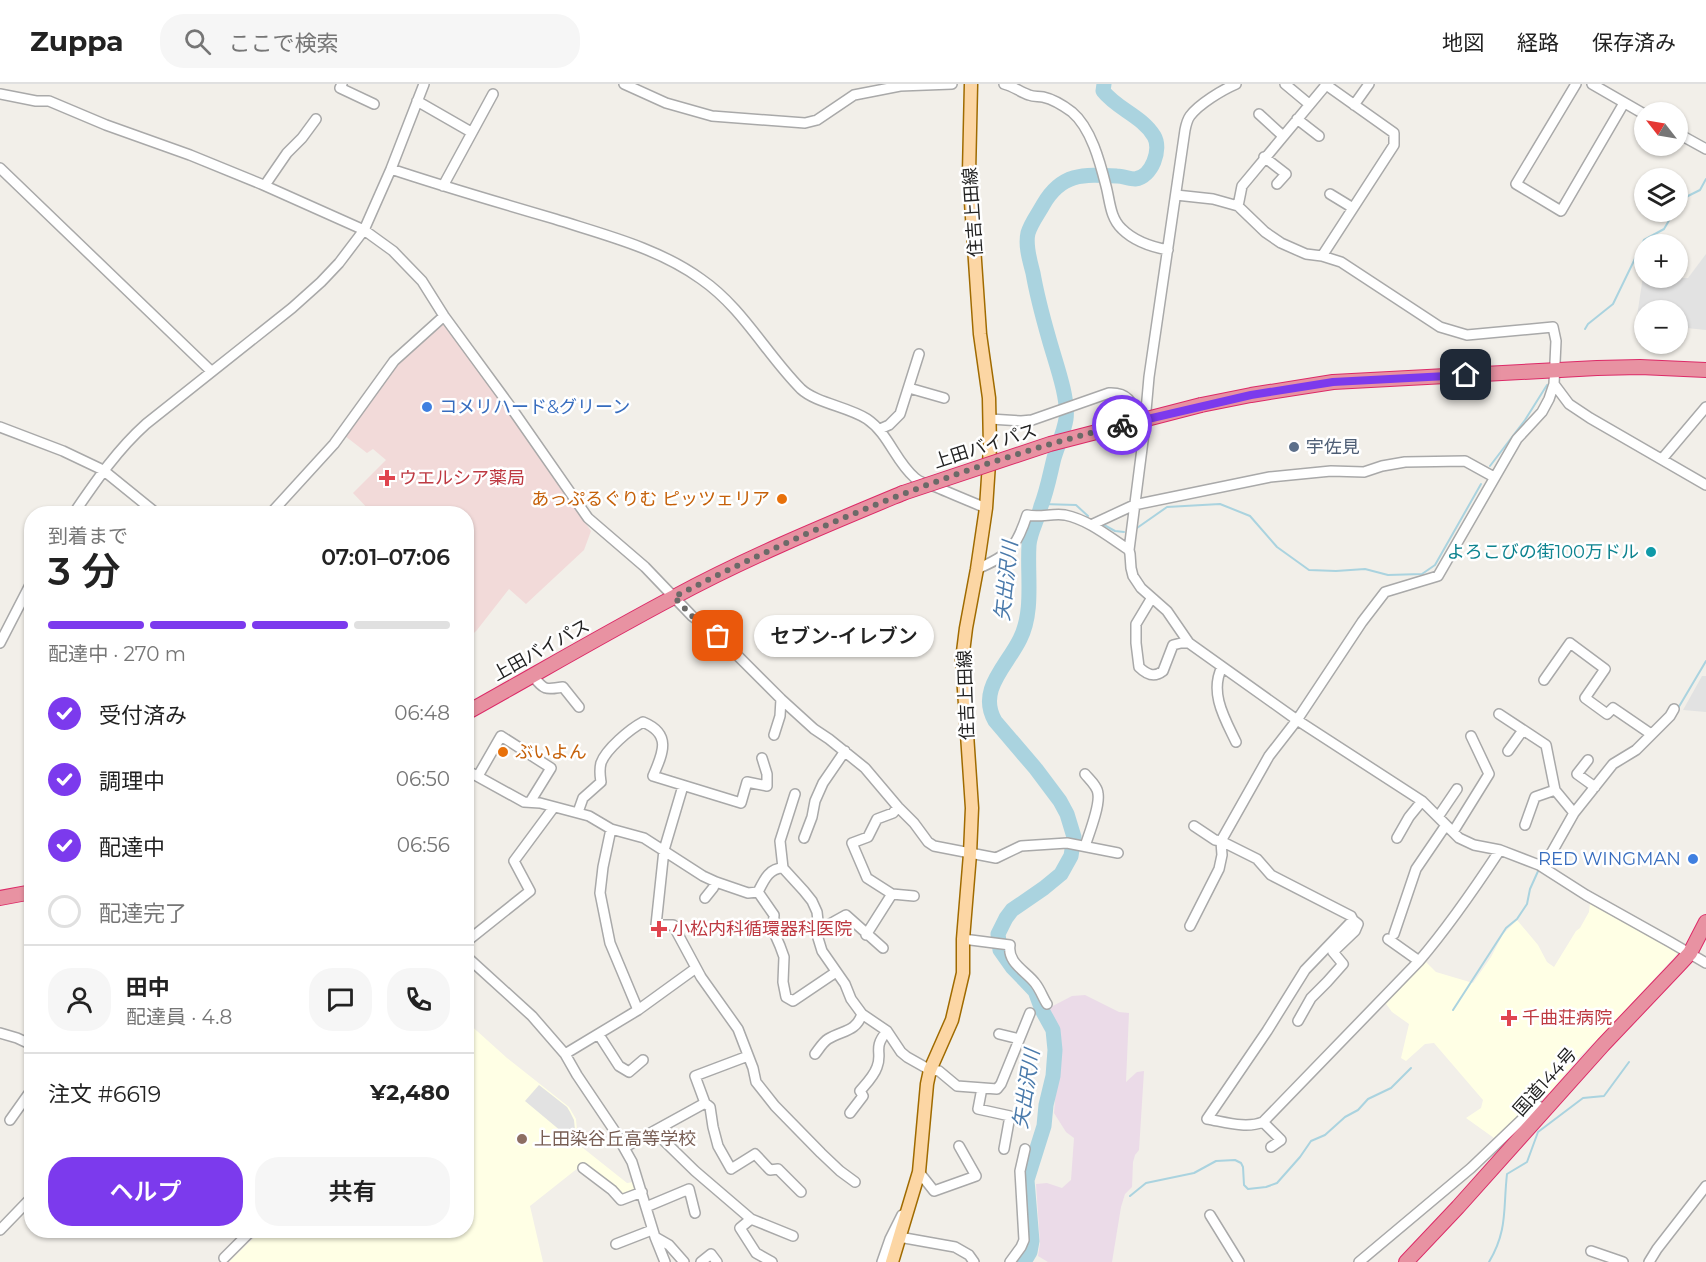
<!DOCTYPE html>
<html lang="ja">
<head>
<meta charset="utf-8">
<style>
  :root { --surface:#fff; --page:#f6f6f6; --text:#222; --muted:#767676; --line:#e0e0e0; --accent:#7c3aed }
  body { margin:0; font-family:Montserrat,"Noto Sans JP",sans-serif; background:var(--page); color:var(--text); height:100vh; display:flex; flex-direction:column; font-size:22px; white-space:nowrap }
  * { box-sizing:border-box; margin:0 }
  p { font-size:20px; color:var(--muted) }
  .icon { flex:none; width:33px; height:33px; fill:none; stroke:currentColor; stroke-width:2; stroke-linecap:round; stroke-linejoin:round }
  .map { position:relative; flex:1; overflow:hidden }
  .details { position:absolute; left:24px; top:422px; width:450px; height:732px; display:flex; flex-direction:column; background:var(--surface); border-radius:24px; box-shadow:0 2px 4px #0004 }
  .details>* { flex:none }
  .needle { width:39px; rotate:301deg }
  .tools { position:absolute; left:1634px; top:18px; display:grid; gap:12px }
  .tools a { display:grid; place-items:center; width:54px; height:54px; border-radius:50%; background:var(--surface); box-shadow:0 2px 4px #0004; font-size:30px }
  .pin { position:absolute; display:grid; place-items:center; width:51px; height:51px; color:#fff; margin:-26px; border-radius:12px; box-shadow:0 3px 9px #0006 }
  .courier { position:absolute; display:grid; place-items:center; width:60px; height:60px; margin:-30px; border:4px solid #7c3aed; border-radius:50%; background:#fff; color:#222; box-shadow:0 2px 8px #0007 }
  .bubble { position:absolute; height:42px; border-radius:21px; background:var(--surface); box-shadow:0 2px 4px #0004; font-size:20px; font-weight:600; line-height:42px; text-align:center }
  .overview em { font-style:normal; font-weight:600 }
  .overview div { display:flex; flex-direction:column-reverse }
  .overview { display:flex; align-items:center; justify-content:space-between; height:102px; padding:0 24px }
  h1 { font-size:39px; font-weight:600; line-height:45px }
  .bar { display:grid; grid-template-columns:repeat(4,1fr); gap:9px 6px; align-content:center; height:72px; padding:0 24px }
  .bar i { height:8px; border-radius:4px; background:var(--line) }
  .bar .selected { background:var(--accent) }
  .bar p { grid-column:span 4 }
  .line { display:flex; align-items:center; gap:15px; padding:0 24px; border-top:2px solid var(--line) }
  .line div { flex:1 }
  .round { display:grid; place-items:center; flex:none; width:63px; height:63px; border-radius:24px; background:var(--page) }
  ol { padding:0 24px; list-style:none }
  li { display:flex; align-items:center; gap:18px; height:66px }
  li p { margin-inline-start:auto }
  li .icon { padding:6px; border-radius:50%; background:var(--accent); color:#fff; stroke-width:4 }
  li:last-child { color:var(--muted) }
  li i { width:33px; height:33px; border:3px solid var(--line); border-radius:50% }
  .button { display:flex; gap:12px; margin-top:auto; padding:12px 24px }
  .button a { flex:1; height:69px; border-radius:24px; background:var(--accent); color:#fff; font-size:24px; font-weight:600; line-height:69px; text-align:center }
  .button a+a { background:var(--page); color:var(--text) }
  header { display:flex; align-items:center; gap:36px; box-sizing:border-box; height:84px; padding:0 30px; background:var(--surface); border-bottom:2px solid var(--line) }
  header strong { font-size:28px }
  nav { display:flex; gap:33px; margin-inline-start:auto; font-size:21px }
  .search { width:420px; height:54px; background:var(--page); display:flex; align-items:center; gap:15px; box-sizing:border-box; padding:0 21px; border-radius:24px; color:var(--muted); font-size:22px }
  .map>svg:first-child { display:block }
  .commercial { fill:#f2dad9 }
  .industrial { fill:#ebdbe8 }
  .education { fill:#ffffe5 }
  .parking { fill:#e2e2e2 }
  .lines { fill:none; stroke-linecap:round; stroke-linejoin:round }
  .stream { stroke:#aad3df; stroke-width:2 }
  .river { stroke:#aad3df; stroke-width:15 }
  .minor-casing { stroke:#a9a9a9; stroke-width:12 }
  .major-casing { stroke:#a06b00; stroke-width:15 }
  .highway-casing { stroke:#dc2a67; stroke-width:16 }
  .minor { stroke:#fff; stroke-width:9 }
  .major { stroke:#fcd6a4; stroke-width:12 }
  .highway { stroke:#e892a2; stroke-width:14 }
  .highway-bridge-casing { stroke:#dc2a67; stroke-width:16; stroke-linecap:butt }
  .highway-bridge { stroke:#e892a2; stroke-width:14 }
  .done { stroke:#6b6a68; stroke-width:6; stroke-dasharray:0 10.8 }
  .route { stroke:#7c3aed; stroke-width:8 }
  .shop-dot { fill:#3f7fe0; stroke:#fff; stroke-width:2 }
  .service-dot { fill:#5c6f8a; stroke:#fff; stroke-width:2 }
  .health-dot { fill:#e0444e; stroke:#fff; stroke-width:2 }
  .food-dot { fill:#e8710a; stroke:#fff; stroke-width:2 }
  .culture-dot { fill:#0f9aa8; stroke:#fff; stroke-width:2 }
  .education-dot { fill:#8d6e63; stroke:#fff; stroke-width:2 }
  .labels { text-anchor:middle; stroke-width:5; stroke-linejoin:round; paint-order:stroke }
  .street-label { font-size:18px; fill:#222; stroke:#fff }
  .shop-label { font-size:18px; fill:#366cbe; stroke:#fff; text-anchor:start }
  .service-label { font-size:18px; fill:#4e5e75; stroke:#fff; text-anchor:start }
  .health-label { font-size:18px; fill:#be3a42; stroke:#fff; text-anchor:start }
  .food-label { font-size:18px; fill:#c56008; stroke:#fff; text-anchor:end }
  .culture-label { font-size:18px; fill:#0d838f; stroke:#fff; text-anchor:end }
  .education-label { font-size:18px; fill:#785e54; stroke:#fff; text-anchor:start }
  .water-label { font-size:20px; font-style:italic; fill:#4a7aab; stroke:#fff }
</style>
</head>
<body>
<header>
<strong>Zuppa</strong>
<div class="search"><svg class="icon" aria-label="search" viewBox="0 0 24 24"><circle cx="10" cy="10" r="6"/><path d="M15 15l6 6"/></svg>ここで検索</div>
<nav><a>地図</a><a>経路</a><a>保存済み</a></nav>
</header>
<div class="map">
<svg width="1706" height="1178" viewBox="0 0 1706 1178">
  <rect width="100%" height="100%" fill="#f2efe9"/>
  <!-- commercial -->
  <path class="commercial" d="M442 239 496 309 591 447 584 466 526 520 509 505 477 546 467 556 466 429H372L353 409 386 376 373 365 367 369 345 352 394 282Z"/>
  <!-- industrial -->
  <path class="industrial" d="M1085 911 1119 928 1129 929 1126 998 1137 988 1144 987 1139 1066 1135 1071 1133 1078 1132 1103 1125 1110 1121 1123 1112 1178H1048L1038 1172 1040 1159 1036 1100 1047 1099 1062 1104 1071 1096 1074 1054 1066 1048 1054 1029 1059 965 1057 945 1047 925 1072 912Z"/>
  <!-- education -->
  <path class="education" d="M1592 818 1678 866V869L1605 948 1581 971 1549 1009 1539 1013 1529 1026 1494 1054 1466 1034 1481 1024 1483 1016 1434 959 1425 960 1406 977 1401 974 1409 940 1392 928 1384 917 1424 876 1436 888 1473 899 1491 873 1503 850 1517 836 1538 861 1547 878 1554 883 1576 847 1580 844 1589 828 1590 819Z
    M467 938 507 974 569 1023 576 1035 578 1060 627 1099 634 1098 636 1107 624 1112 619 1109 583 1080 530 1122 543 1178H229L262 1146H466Z"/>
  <!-- parking -->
  <path class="parking" d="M1706 170V246L1677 243V226H1644V239H1636L1643 192 1644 194H1688Z
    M1702 592H1706V628L1683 626Z
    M539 1001 567 1023 570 1028 574 1036 575 1046 574 1058 525 1017Z"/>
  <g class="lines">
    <!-- stream -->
    <path class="stream" d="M1677 123 1686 113 1700 106 1706 95
      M1585 245 1588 240 1613 220 1644 156 1664 145 1674 128
      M1490 382 1525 336 1547 301
      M1042 420 1076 421 1088 432
      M1104 441 1115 447 1124 448
      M1137 444 1167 423 1220 420 1250 432 1277 463 1309 486 1336 487 1365 485 1388 491 1422 490 1435 481 1481 400
      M1677 626 1706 577
      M1453 926 1506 844 1517 835 1527 820 1530 805 1539 785
      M1130 1112 1146 1099 1194 1089 1216 1077 1235 1076 1241 1079 1243 1083 1244 1101 1248 1105 1266 1103 1277 1099 1300 1073 1311 1057 1325 1051 1345 1033 1358 1026 1368 1015 1391 1004 1411 984
      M1489 1178C1508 1146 1503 1125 1507 1090L1527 1078 1538 1048 1583 1014 1604 1012 1629 978"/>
    <!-- river -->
    <path class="river" d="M1024 1178 1030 1168 1032 1157 1027 1096 1044 1042 1046 1021 1053 992 1055 966 1053 946 1042 926 1035 907 1012 883 1000 866 998 850 1006 834 1012 826 1044 804 1061 790 1071 772 1074 753 1067 730 1060 717 1036 685 995 637C977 606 1007 582 1020 555 1034 527 1027 492 1029 461 1030 448 1038 435 1041 422 1047 407 1050 390 1054 374 1058 361 1064 348 1066 335 1069 314 1055 277 1049 255 1043 234 1037 212 1033 189 1030 177 1025 162 1028 149 1031 139 1038 130 1043 121 1061 89 1083 90 1117 92 1123 92 1129 95 1135 95 1152 93 1162 65 1154 52 1142 32 1117 25 1103 7L1104 0"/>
    <defs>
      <path id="minor" d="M342 0 340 4 374 20
        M624 0 666 19 712 32 805 39 817 36 854 11 900 2 952 0
        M1004 0C1013 2 1020 8 1029 11 1034 13 1038 12 1043 13 1052 15 1064 22 1072 28 1091 44 1100 78 1106 102 1110 117 1110 134 1122 145 1134 157 1152 163 1168 166
        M1236 0C1222 6 1199 20 1190 32 1187 36 1186 41 1185 46L1149 293 1144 349 1129 466 1130 470 1131 484 1133 492 1141 504 1167 527 1189 559 1297 636 1422 717 1459 754 1474 761 1500 766 1539 781 1586 811 1670 858 1706 879
        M1285 0 1309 20
        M1576 0 1516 100 1561 127 1624 19
        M1592 0 1644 30
        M0 10 36 17H49L106 41 190 71 261 100 364 146 393 167 422 197 444 232 510 322 588 434 645 483 692 532 718 552 781 615 814 645 829 655 865 684 898 723 914 739 928 758 934 762 996 774 1021 762 1067 759 1118 769
        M417 17 471 48
        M1354 21 1369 0
        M1259 30 1283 52
        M1297 35 1319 52
        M1677 49 1706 65
        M1264 73 1286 90 1277 100
        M0 84 211 287
        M391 85C445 103 500 119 555 135 605 151 658 164 701 195 743 224 766 270 801 305 816 319 849 323 867 335 889 350 895 377 915 394 921 399 929 401 936 403 952 410 969 417 986 424
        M265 101 287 69 302 54 316 35
        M443 102 493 10
        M1330 110 1353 124
        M1176 111 1213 115 1238 122 1265 148 1281 159 1306 170 1322 172 1341 178 1440 243 1467 251 1553 243 1556 257 1554 300 1549 315 1542 328 1517 355 1438 492 1385 508 1362 538 1297 636 1269 672 1221 757 1222 771 1219 785 1190 842
        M1238 122 1242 102 1326 1
        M1322 172 1394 61V49L1325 0
        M1554 300 1569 320 1590 334 1706 401
        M909 304 944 314
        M990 335 1021 337 1032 336 1109 309C1132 308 1133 323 1141 341
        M0 343 63 367 103 386 156 429
        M880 345 889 341 900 330 919 270
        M1662 375 1706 323
        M74 429C96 397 117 366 146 340L292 224 321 198 339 179 364 146 391 85 424 0
        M271 429 334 360 394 277 444 232
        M1091 441 1134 421 1270 393 1331 387 1364 388 1382 382 1405 378 1465 377 1494 393
        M977 485C1009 471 1016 465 1027 431 1040 434 1052 429 1065 431 1089 436 1109 453 1129 466
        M1151 515 1136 540V559L1139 583C1146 590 1154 594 1163 587L1173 561 1181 559H1189
        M0 559 32 497
        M1222 583C1209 609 1225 635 1236 658
        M533 592C544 606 545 606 563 603L579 623
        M1544 596 1570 559 1605 585 1585 614 1607 630 1613 624 1651 650
        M1499 630 1546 661 1555 706 1574 729
        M774 651 780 632 781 615
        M1508 667 1523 646
        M1588 676 1577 690 1595 703
        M466 686 524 718 540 719 589 732 611 745 644 754 703 792 716 798 748 809 758 808 774 831 773 846 780 862 784 873 783 898 786 913 793 917 836 888
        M1085 690C1090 696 1098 703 1098 710 1100 722 1089 750 1085 762
        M478 692 501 652 551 684 530 718
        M683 702 664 766 656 841H673L701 893 738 945 753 984 756 998 775 1022 821 1069 840 1087 855 1098
        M795 710 780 757 783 784 804 807 812 817 817 828 819 846 818 854 822 867 845 900 851 915 862 930 887 947 901 968 907 973 930 986 939 987 957 1002 997 1005 1001 1000 1030 929
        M578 728 583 714 601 698C600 691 599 686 601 679 606 665 630 645 643 638 672 650 663 669 653 692L741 719 747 698 767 702V690L762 674
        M1438 733 1457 705
        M1525 741 1535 713 1555 706
        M1194 742 1215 756 1221 757 1257 775 1271 791 1351 832 1353 836 1305 886 1267 947 1207 1035C1225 1038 1246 1045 1263 1038L1419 877C1449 842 1475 804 1500 766
        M611 745 603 783 600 809 610 859 638 926
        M1453 748 1489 690 1471 652
        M804 754 812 733 815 717 823 699 845 667
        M1397 754 1409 733 1422 717
        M1539 781 1552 768 1574 729 1613 680 1636 666 1670 632 1674 625
        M758 808C764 796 769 784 783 784
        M892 810 914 812
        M705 814 713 804 716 798
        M819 846 846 831 883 864
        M1394 850 1416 785 1446 741
        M866 851 892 810 867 794 852 759 868 753 877 735 893 729 898 723
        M963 855 1010 861C1007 879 1026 887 1035 899 1040 905 1043 914 1047 920
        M1388 855 1419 877
        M466 858 530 807 514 777 554 723
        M466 872 532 932 565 970 577 991 614 1046 632 1078 655 1153 665 1178
        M1298 937 1311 914 1327 898 1343 880 1333 868 1355 847 1358 840 1353 836
        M0 949 17 954 32 961
        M999 950 1019 955
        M599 951 619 982 629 988 643 976
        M565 970 638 926 696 884
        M815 970C819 965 823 958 828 955 843 946 856 948 862 930
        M748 972 695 992 705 1019 710 1023 713 1043 718 1062 731 1085 755 1070 770 1086 778 1085 801 1108
        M982 1004 978 1025 1010 1032 1004 1065
        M850 1029 863 1012 860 1007C866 1000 874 992 877 983 883 968 872 965 887 947
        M10 1036 32 1005
        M1263 1038 1281 1056 1271 1063
        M654 1047 695 1087 751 1135 740 1144 756 1169 772 1178
        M625 1063 705 1019
        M583 1084 612 1106 621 1116 642 1108
        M919 1088 934 1107 976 1092 959 1062
        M646 1123 689 1105 695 1129
        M1210 1131 1239 1178
        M751 1135 793 1152
        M0 1146 32 1113
        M655 1153 669 1161 684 1178
        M899 1153 955 1163 969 1171 974 1178
        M616 1160 652 1146
        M1591 1167 1623 1178
        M224 1174 252 1146
        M701 1178 711 1170 717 1178
        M882 1178 890 1155 902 1131
        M1010 1178 1021 1163 1024 1156 1020 1087 1025 1065
        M1359 1178 1471 1084 1537 1021 1544 1026
        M1649 1178 1657 1165 1706 1102"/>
      <path id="major" d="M892 1178 919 1088 927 1000 930 986 952 936 963 889V855L970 770 972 724 962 576 966 544 977 485 986 424 990 364 989 314 980 250 969 89 971 0"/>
      <path id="highway" d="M1201 321 1251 311 1333 298 1597 284 1640 283 1706 286
        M466 629C536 590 604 550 674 513 748 473 826 441 903 409
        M0 814 32 808
        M1406 1178 1458 1123 1603 961 1679 881 1690 869 1706 838"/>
    </defs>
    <!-- minor casing -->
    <use href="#minor" class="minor-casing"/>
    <!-- major casing -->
    <use href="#major" class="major-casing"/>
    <!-- highway casing -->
    <use href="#highway" class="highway-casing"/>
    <!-- minor -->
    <use href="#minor" class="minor"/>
    <!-- major -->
    <use href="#major" class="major"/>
    <!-- highway -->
    <use href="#highway" class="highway"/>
    <defs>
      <path id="highway-bridge" d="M903 409 1050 360 1201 321"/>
    </defs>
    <!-- highway-bridge casing -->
    <use href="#highway-bridge" class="highway-bridge-casing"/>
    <!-- highway-bridge -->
    <use href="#highway-bridge" class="highway-bridge"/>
  </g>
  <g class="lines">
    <!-- done -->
    <path class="done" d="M718 552 692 532 674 513C817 440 966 379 1122 341"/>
    <!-- route -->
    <path class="route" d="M1122 341 1251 311 1333 298 1466 291"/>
  </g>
  <!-- markers -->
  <g class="shop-dot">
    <circle cx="427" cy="323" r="6"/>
    <circle cx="1693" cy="775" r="6"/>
  </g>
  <circle class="service-dot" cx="1294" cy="363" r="6"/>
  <g class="health-dot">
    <path d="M384 385h6v6h6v6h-6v6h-6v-6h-6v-6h6z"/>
    <path d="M656 836h6v6h6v6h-6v6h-6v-6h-6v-6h6z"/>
    <path d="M1506 925h6v6h6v6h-6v6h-6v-6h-6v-6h6z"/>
  </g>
  <g class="food-dot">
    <circle cx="782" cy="415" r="6"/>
    <circle cx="503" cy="668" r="6"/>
  </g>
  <circle class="culture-dot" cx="1651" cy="468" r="6"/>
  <circle class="education-dot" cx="522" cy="1055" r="6"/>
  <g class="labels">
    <!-- street labels -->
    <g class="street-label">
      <text transform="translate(973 128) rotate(-94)" y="6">住吉上田線</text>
      <text transform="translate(985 362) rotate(-18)" y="6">上田バイパス</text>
      <text transform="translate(541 566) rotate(-29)" y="6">上田バイパス</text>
      <text transform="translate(966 611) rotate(-92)" y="6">住吉上田線</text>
      <text transform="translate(1545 998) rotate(-48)" y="6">国道144号</text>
    </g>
    <!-- shop labels -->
    <g class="shop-label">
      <text x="439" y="329">コメリハード&amp;グリーン</text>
      <text x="1681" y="781" text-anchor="end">RED WINGMAN</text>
    </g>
    <!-- service labels -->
    <g class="service-label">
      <text x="1306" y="369">宇佐見</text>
    </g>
    <!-- health labels -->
    <g class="health-label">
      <text x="399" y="400">ウエルシア薬局</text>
      <text x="672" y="851">小松内科循環器科医院</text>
      <text x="1522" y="940">千曲荘病院</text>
    </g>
    <!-- food labels -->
    <g class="food-label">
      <text x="770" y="421">あっぷるぐりむ ピッツェリア</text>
      <text x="515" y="674" text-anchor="start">ぶいよん</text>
    </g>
    <!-- culture labels -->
    <g class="culture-label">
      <text x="1639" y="474">よろこびの街100万ドル</text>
    </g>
    <!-- education labels -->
    <g class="education-label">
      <text x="534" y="1061">上田染谷丘高等学校</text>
    </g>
    <!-- water labels -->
    <g class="water-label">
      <text transform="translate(1006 497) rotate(-84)" y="7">矢出沢川</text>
      <text transform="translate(1026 1005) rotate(-81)" y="7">矢出沢川</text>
    </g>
  </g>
</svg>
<div class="tools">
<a><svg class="needle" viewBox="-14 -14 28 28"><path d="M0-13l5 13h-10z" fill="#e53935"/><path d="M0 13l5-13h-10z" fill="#767676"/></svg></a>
<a><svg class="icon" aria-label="layers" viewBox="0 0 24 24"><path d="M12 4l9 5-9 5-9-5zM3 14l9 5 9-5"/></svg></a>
<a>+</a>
<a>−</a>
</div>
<div class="pin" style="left:718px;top:552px;background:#ea580c"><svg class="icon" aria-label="bag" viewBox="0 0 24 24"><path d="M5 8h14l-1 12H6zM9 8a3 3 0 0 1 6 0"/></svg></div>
<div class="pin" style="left:1466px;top:291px;background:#1f2937"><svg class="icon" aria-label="home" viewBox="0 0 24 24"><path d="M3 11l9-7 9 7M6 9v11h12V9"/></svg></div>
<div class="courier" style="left:1122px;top:341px"><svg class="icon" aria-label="bike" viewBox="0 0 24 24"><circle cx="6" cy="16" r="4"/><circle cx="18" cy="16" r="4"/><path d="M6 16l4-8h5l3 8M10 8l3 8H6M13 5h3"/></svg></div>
<div class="bubble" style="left:754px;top:531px;width:180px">セブン-イレブン</div>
<section class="details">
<div class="overview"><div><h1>3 分</h1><p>到着まで</p></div><em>07:01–07:06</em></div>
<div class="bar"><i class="selected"></i><i class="selected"></i><i class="selected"></i><i></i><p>配達中 · 270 m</p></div>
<ol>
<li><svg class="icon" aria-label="check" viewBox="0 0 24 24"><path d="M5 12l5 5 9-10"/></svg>受付済み<p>06:48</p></li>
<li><svg class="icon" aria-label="check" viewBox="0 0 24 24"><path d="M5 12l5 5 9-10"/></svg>調理中<p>06:50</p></li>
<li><svg class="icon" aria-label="check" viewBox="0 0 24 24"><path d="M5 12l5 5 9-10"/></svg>配達中<p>06:56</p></li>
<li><i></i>配達完了</li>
</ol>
<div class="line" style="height:108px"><a class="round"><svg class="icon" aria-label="person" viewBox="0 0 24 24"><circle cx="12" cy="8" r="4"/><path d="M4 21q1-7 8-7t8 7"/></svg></a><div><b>田中</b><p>配達員 · 4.8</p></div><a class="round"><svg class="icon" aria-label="chat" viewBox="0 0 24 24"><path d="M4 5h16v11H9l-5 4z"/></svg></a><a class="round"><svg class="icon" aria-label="phone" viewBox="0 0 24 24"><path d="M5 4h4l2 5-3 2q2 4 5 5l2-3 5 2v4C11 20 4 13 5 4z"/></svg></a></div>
<div class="line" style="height:78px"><div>注文 #6619</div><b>¥2,480</b></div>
<div class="button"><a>ヘルプ</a><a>共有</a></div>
</section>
</div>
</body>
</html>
